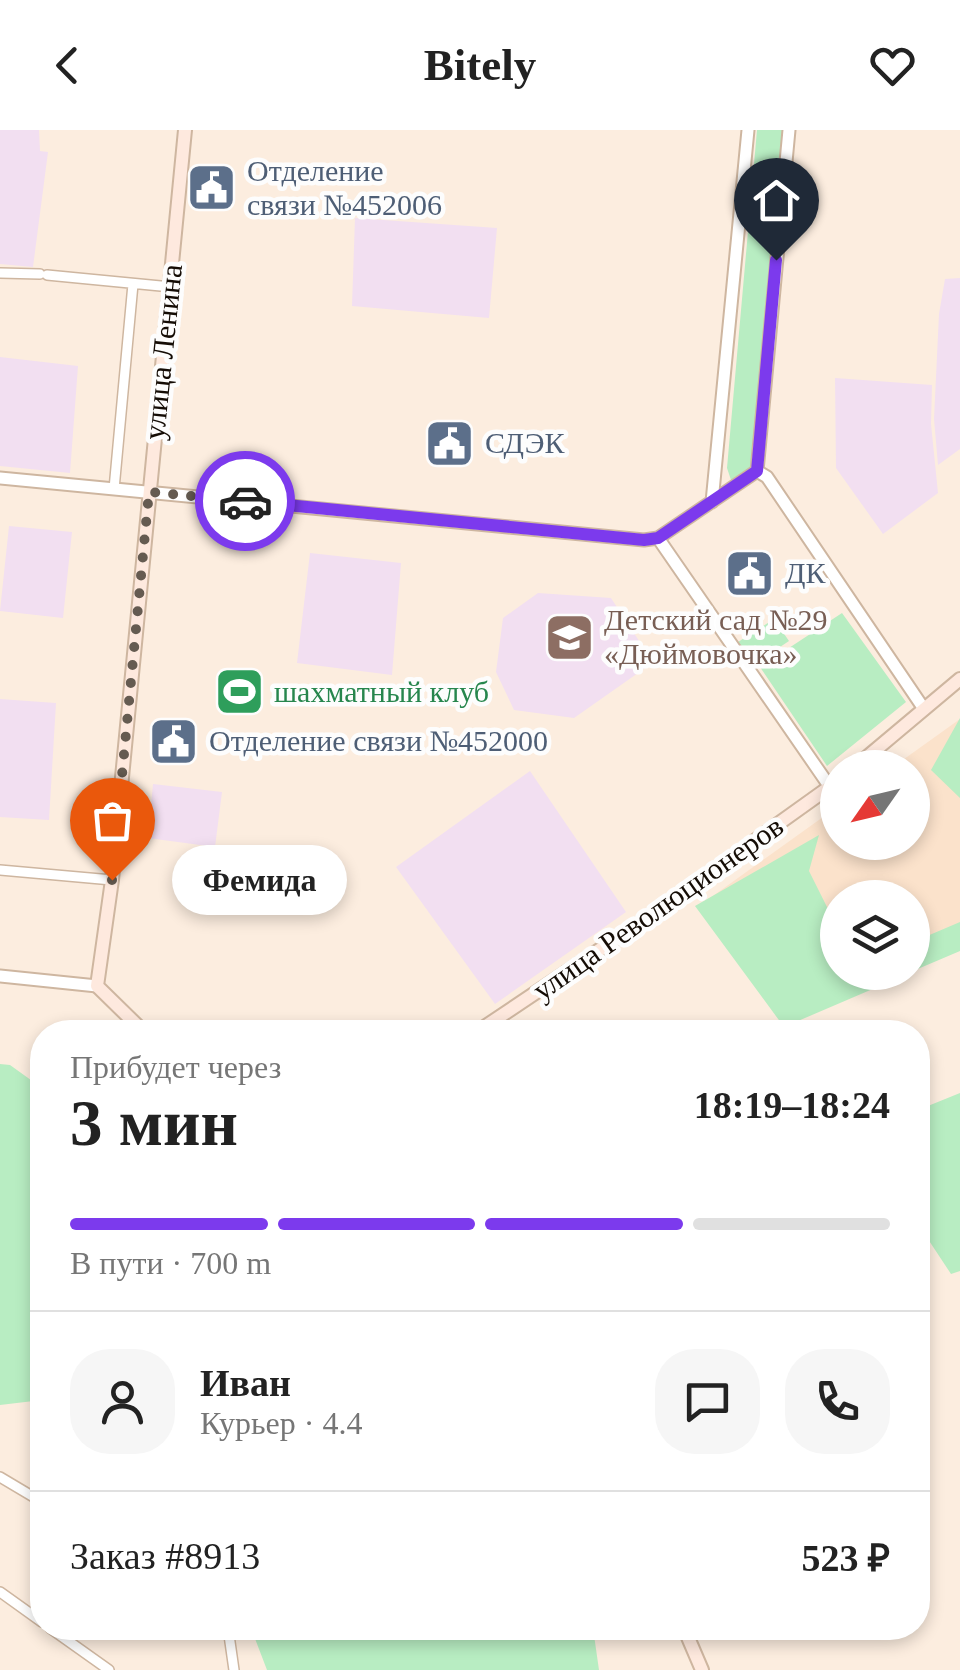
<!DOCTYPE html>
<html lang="ru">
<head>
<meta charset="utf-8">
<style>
  :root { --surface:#fff; --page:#f6f6f6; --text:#222; --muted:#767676; --line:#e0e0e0; --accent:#7c3aed }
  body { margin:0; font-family:"Times New Roman",serif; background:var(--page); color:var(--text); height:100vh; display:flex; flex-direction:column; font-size:38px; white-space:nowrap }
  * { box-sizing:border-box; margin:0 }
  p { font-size:32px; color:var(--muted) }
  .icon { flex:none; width:55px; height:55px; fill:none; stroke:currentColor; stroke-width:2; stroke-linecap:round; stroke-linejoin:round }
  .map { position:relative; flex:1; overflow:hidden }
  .side { position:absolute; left:30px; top:890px; width:900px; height:620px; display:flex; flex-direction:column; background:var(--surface); border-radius:40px; box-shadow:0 5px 15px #0003 }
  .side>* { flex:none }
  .needle { width:65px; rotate:236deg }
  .fabs { position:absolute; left:820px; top:620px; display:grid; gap:20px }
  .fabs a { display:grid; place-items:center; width:110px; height:110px; border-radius:50%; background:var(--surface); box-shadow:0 5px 15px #0003; font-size:50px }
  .pin { position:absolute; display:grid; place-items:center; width:85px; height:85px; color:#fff; margin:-102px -42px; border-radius:50% 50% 50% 0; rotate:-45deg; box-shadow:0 0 10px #0007 }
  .pin .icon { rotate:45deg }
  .courier { position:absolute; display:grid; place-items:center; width:100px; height:100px; margin:-50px; border:8px solid #7c3aed; border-radius:50%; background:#fff; color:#222; box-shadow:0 2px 12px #0007 }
  .bubble { position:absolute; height:70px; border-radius:35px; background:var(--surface); box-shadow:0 5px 15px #0003; font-size:32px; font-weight:800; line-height:70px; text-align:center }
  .headline em { font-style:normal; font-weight:800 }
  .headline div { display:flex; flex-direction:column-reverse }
  .headline { display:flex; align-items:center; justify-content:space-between; height:170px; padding:0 40px }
  h1 { font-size:65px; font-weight:800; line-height:75px }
  .bar { display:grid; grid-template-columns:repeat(4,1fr); gap:15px 10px; align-content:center; height:120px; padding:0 40px }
  .bar i { height:12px; border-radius:8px; background:var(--line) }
  .bar .current { background:var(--accent) }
  .bar p { grid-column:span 4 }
  .line { display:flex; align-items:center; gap:25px; padding:0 40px; border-top:2px solid var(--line) }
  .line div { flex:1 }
  .round { display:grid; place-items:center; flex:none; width:105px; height:105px; border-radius:40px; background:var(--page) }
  header { display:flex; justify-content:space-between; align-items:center; height:130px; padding:0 40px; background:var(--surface); font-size:45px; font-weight:800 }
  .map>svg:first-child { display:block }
  .built { fill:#fbe2cb }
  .education { fill:#f2dff1 }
  .green { fill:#b8edc2 }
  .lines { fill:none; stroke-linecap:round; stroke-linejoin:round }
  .minor-casing { stroke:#ceb6a0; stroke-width:12 }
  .tertiary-casing { stroke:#ceb6a0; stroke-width:15 }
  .secondary-casing { stroke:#ceb6a0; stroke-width:16 }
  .minor { stroke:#fff; stroke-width:9 }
  .tertiary { stroke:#fff; stroke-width:11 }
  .secondary { stroke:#fee9de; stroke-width:12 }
  .done { stroke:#655b51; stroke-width:10; stroke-dasharray:0 18 }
  .route { stroke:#7c3aed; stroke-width:12 }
  .labels { text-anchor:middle; stroke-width:9; stroke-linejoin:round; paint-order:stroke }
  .service-label { font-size:30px; fill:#4e5e75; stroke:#fdfdfd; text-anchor:start }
  .street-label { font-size:30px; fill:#140c05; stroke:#fdfdfd }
  .education-label { font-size:30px; fill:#785e54; stroke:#fdfdfd; text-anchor:start }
  .leisure-label { font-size:30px; fill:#27864d; stroke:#fdfdfd; text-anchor:start }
</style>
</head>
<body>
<header><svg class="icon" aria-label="back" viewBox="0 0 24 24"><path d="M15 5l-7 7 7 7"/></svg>Bitely<svg class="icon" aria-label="heart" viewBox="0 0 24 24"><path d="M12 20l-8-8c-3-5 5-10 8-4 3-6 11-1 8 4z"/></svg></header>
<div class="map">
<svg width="960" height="1540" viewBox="0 0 960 1540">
  <rect width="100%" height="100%" fill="#fceddf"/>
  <!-- built -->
  <path class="built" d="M960 589V816L913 837 912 768H838V842L783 894 699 776 837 677 838 712H912V638L893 637Z"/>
  <!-- education -->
  <path class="education" d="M0 0H39L40 21 48 22 33 137 0 134Z
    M355 88 497 98 489 188 352 176Z
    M960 148V319L938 335 934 289 939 184 945 149Z
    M0 227 78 236 70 343 0 336Z
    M835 248 932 255 931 294 938 363 883 404 836 338Z
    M9 396 72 402 63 488 0 481Z
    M310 423 401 433 392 545 297 533Z
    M538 463 611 468 649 526 648 536 574 588 514 580 496 542 503 488Z
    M0 569 56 573 49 690 0 687Z
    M530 641 626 782 495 874 396 737Z
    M153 654 222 662 215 717 148 708Z"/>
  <!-- green -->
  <path class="green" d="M757 0H783L752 341 742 352 731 350 727 338Z
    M842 483 906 572 827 636 760 537Z
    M774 489 789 511 753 535 738 512Z
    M960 588V668L931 640Z
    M819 705 809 741 837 797 838 842 910 843 784 897 695 776Z
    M960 792V821L913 841V812Z
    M0 934 10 935 42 958V1270L0 1275Z
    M960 963V1141L951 1144 918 1094V980Z
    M251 1498H593L599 1540H267Z"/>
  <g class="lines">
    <defs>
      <path id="minor" d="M0 143 40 144
        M47 145 171 157
        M114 359 133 154
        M0 740 112 750
        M0 1347 42 1372
        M0 1462 42 1492
        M50 1498 109 1540
        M228 1498 234 1540"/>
      <path id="tertiary" d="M757 341 789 0
        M757 341 767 347 924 579
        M0 348 644 410 658 408 757 341
        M712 372 748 0
        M658 408 830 657
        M0 846 97 856"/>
      <path id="secondary" d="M854 638 960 549
        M144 902 97 856 112 750 185 0
        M477 902 641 792 838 651
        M684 1498 702 1540"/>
    </defs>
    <!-- minor casing -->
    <use href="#minor" class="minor-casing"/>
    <!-- tertiary casing -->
    <use href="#tertiary" class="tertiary-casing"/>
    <!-- secondary casing -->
    <use href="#secondary" class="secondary-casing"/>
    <!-- minor -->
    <use href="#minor" class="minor"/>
    <!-- tertiary -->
    <use href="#tertiary" class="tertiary"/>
    <!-- secondary -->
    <use href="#secondary" class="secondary"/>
  </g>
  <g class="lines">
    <!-- done -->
    <path class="done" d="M112 750 149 362 245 371"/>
    <!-- route -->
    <path class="route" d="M245 371 644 410 658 408 757 341 776 130"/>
  </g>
  <!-- icons -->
  <defs>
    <symbol id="civic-square" viewBox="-11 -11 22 22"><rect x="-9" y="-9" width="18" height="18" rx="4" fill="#5c6f8a" stroke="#fdfdfd"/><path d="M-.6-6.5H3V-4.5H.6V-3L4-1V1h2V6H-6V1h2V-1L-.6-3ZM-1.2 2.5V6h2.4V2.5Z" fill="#fff"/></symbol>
    <symbol id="school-square" viewBox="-11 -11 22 22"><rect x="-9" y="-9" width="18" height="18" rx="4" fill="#8d6e63" stroke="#fdfdfd"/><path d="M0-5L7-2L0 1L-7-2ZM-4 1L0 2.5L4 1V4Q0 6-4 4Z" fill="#fff"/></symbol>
    <symbol id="stadium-square" viewBox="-11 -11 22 22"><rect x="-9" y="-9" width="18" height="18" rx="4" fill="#2e9e5b" stroke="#fdfdfd"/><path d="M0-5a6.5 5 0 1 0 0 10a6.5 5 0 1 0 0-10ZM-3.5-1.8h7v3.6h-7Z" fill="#fff"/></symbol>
  </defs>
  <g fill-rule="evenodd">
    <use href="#civic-square" x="184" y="30" width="55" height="55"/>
    <use href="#civic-square" x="422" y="286" width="55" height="55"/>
    <use href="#civic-square" x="722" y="416" width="55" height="55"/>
    <use href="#school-square" x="542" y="480" width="55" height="55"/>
    <use href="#stadium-square" x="212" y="534" width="55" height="55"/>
    <use href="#civic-square" x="146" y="584" width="55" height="55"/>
  </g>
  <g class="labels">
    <!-- service labels -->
    <g class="service-label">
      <text x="247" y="51">Отделение<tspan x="247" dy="34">связи №452006</tspan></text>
      <text x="485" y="323">СДЭК</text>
      <text x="785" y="453">ДК</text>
      <text x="209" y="621">Отделение связи №452000</text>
    </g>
    <!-- street labels -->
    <g class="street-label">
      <text transform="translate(163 222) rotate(-84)" y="10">улица Ленина</text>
      <text transform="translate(658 778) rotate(-35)" y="10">улица Революционеров</text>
    </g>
    <!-- education labels -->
    <g class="education-label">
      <text x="604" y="500">Детский сад №29<tspan x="604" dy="34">«Дюймовочка»</tspan></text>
    </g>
    <!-- leisure labels -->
    <g class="leisure-label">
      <text x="274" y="572">шахматный клуб</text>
    </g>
  </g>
</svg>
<div class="fabs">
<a><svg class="needle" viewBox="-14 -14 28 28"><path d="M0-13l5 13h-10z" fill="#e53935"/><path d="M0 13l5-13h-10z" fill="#767676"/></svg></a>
<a><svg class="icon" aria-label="layers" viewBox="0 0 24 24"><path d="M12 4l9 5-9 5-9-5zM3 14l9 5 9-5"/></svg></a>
</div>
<div class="pin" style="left:112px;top:750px;background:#ea580c"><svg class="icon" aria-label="bag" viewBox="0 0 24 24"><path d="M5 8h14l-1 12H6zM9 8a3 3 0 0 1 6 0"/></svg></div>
<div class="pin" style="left:776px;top:130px;background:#1f2937"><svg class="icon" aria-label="home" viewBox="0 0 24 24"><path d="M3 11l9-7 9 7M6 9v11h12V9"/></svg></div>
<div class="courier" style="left:245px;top:371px"><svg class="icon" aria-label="car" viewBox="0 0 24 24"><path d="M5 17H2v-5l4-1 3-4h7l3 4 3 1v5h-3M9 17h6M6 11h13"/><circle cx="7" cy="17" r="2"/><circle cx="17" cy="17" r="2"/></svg></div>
<div class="bubble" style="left:172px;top:715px;width:175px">Фемида</div>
<section class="side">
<div class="headline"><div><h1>3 мин</h1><p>Прибудет через</p></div><em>18:19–18:24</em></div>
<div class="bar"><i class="current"></i><i class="current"></i><i class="current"></i><i></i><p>В пути · 700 m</p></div>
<div class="line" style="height:180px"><a class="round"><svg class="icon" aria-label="person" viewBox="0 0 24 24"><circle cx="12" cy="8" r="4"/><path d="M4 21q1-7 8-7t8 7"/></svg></a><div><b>Иван</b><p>Курьер · 4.4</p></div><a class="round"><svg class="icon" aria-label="chat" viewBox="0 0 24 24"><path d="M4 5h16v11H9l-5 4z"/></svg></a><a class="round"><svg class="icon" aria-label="phone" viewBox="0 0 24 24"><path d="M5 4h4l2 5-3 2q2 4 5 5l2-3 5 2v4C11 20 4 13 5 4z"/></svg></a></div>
<div class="line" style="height:130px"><div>Заказ #8913</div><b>523 ₽</b></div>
</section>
</div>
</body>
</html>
